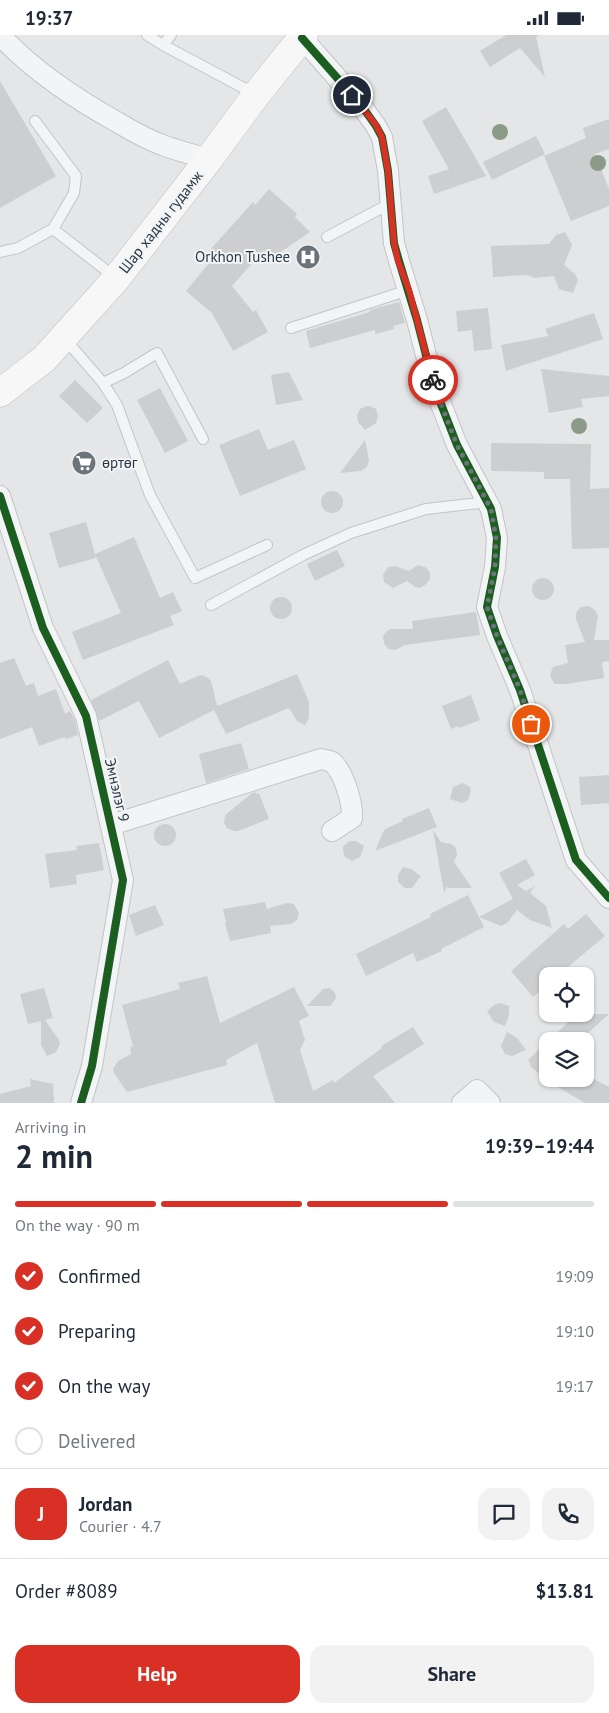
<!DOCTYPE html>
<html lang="en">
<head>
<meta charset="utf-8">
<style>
  :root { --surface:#fff; --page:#f2f2f3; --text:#1f2937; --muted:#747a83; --line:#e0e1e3; --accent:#d93025 }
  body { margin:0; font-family:"PT Sans",sans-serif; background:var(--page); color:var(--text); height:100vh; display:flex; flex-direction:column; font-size:19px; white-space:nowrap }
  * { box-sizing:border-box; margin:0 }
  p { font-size:16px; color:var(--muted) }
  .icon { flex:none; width:28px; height:28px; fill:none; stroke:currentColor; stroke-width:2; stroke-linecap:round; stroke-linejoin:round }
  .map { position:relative; height:1068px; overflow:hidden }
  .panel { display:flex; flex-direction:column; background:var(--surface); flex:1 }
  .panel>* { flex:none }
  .tools { position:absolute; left:539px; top:932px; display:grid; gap:10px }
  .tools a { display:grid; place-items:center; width:55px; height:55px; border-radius:10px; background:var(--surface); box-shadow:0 1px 4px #0004; font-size:25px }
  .pin { position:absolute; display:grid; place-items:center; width:42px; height:42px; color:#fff; margin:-21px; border:2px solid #fff; border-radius:50%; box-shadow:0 1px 5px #0007 }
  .courier { position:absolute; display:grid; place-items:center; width:50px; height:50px; margin:-25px; border:4px solid #d93025; border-radius:50%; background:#fff; color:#222; box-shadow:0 1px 6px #0007 }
  .headline em { font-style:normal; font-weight:700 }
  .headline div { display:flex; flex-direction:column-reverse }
  .headline { display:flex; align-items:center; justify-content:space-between; height:85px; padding:0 15px }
  h1 { font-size:32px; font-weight:700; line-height:38px }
  .bar { display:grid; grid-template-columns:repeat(4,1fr); gap:8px 5px; align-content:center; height:60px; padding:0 15px }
  .bar i { height:6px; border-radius:4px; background:var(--line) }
  .bar .active { background:var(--accent) }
  .bar p { grid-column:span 4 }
  .line { display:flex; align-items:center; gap:12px; padding:0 15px; border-top:1px solid var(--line) }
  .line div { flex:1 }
  .round { display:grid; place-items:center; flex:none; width:52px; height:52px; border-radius:15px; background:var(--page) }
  ol { padding:0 15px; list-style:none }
  li { display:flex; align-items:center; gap:15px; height:55px }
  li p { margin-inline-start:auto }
  li .icon { padding:5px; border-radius:50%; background:var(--accent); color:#fff; stroke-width:4 }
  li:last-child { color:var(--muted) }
  li i { width:28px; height:28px; border:2px solid var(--line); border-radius:50% }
  .button { display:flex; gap:10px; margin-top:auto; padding:10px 15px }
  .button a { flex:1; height:58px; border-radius:15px; background:var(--accent); color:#fff; font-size:20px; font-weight:700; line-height:58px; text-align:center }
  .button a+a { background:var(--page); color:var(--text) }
  .status { display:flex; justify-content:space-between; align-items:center; height:35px; padding:0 25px; background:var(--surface); direction:ltr }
  .status svg { height:14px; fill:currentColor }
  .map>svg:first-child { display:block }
  .building { fill:#ccced0 }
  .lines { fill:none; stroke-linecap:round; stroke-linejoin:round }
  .lane-casing { stroke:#c2c4c6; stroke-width:12 }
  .street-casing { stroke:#c2c4c6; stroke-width:22 }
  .secondary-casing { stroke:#c2c4c6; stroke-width:29 }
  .lane { stroke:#f3f4f5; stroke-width:10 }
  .street { stroke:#f3f4f5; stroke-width:20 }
  .secondary { stroke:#f7f7f7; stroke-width:28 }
  .cycleway-casing { stroke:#f2f5f7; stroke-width:11 }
  .cycleway { stroke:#1b5e20; stroke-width:8 }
  .tree { fill:#8c9b87 }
  .done { stroke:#6b747b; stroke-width:5; stroke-dasharray:0 9 }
  .route { stroke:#d93025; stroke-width:6 }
  .labels { text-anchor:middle; stroke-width:4; stroke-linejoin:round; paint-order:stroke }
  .street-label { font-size:15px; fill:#2a3641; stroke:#f2f5f7 }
  .poi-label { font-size:15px; fill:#2a3641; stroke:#f2f5f7; text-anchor:end }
</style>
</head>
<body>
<div class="status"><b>19:37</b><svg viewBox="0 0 49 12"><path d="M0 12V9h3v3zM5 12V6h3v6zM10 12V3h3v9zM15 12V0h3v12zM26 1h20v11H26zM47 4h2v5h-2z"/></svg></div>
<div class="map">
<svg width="609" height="1068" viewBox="0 0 609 1068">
  <rect width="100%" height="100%" fill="#e4e6e8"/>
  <!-- building -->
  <path class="building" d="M506 0H539L536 2 545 42 520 13 490 32 480 16Z
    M0 46 56 141 0 173Z
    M446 72 486 141 434 159 428 141 449 134 422 86Z
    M609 84V114L595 119 609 154V171L571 186 544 121 586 103 583 93Z
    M536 101 545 119 492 145 483 127Z
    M269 154 297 179 295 182 310 197 272 223 264 215 232 251 253 277 256 275 268 297 233 316 212 278 186 256 215 221 209 216 253 167 255 170Z
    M565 197 572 210 564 230 575 239 578 245 573 258 559 254 554 241 534 243 527 240 493 242 491 211 549 209 556 200Z
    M399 267 405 288 393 291 394 294 375 299V295L310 313 306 296 370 277 369 275Z
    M488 273 492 314 474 316 472 295 458 297 456 276Z
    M594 278 603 304 506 336 501 310 548 301 545 294Z
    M541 334 609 341V361L581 364 583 372 549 378Z
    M289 337 303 365 276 370 271 340Z
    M75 345 103 373 87 388 59 361Z
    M160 353 188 406 165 418 137 365Z
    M366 371H370L376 374 378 381 376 388 365 395 358 387 357 380 360 374Z
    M259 394 268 415 294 405 306 434 240 461 219 410Z
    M365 405 369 425 367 432 361 436 340 438Z
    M491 408 591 409 590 454 609 453V513L572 514 570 444H544V437L491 436Z
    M321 467a11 11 0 1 1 22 0a11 11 0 1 1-22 0Z
    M86 487 96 523 59 533 49 498Z
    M134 502 160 563 173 557 182 576 170 581 174 590 83 625 72 597 121 578 95 519Z
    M337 515 345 531 315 546 307 529Z
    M418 530 425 532 430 537V544L425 550 420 553 415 552 407 546 393 553 384 547 383 540 388 532 395 531 409 536Z
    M532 554a11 11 0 1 1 22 0a11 11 0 1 1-22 0Z
    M270 573a11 11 0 1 1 22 0a11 11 0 1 1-22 0Z
    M589 571 595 575 598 581 594 605H609V626L602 627 604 643 566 649H555L552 645 550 640 553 632 568 628 565 610 585 607 576 584V580L577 576 581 572Z
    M476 577 480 600 405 610 395 615 388 614 384 608 383 601 388 595 391 594H413L412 586Z
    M14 623 26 651 34 648 38 661 56 654 65 679 70 676 75 685 78 700 66 704 65 702 39 711 32 692 0 704V628Z
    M168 625 180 649 198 641 202 640 208 643 211 646 217 671 297 639 309 667V683L305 690 297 686 289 673 226 699 214 675 159 703 139 666 99 686 91 665Z
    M471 660 480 685 459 693 458 691 451 694 442 671Z
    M241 708 249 734 206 748 199 719Z
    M609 740V768L581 770 579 742Z
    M463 748 470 752 471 756 468 765 462 768 450 764 453 752Z
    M255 757 256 759 259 758 269 784 238 796H234L227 793 224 788 225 780 251 759Z
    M429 773 437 792 375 816 384 795 387 793 403 786 402 784Z
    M154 800a11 11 0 1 1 22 0a11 11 0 1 1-22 0Z
    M433 795 441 807 451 809 456 813 457 820 454 827 472 853H448L447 851 444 858Z
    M350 806H356L364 811 360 822 352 826 345 822 343 816V811Z
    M99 808 104 835 76 840 77 849 50 853 45 819 77 815 76 811Z
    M526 824 535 840 517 850 526 856 535 851 530 858 546 871 552 893 530 885 517 875 507 888 501 891 479 882 484 892 441 914 442 916 417 927 413 918 366 941 356 919 431 882 430 879 468 860 479 882 513 864 499 838Z
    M403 832 411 834 421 841 412 853H405L398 847V840Z
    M265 867 267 874 287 868 294 869 299 878 297 885 291 889 270 891 271 898 230 906 225 888 226 887 223 874Z
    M155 870 164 890 136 901 129 880Z
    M586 879 605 901 557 941H548V949L533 962 511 936 564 889 568 894Z
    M207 941 220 988 294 952 309 981 299 986 305 1005 300 1015 313 1056 333 1045 334 1048 382 1013 381 1011 413 992 424 1009 373 1041 395 1068H275L257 1008 226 1025 227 1030 127 1057 114 1038 113 1034 118 1026 131 1019 130 1012 133 1011 122 970 180 954 178 948Z
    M44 953 53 983 45 985 59 1005 60 1009 56 1017 47 1021 41 1010V986L28 989 20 959Z
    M330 953 335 958 336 963 330 971H307L323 954Z
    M500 968 509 971V980L505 991 494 987 487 976 494 970Z
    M577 979H609L579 1006H548Z
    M507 997 517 1003 526 1015 512 1021 505 1019 501 1011Z
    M548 1006V1044H594L609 1052V1068H585L544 1044H546L532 1033 528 1025Z
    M30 1044 53 1049 54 1068H0V1059L31 1051Z"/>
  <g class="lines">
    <defs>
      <path id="lane" d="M147 0 163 10 255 59
        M163 10 171 0
        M35 86 76 141 74 158 53 194
        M327 202 391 168
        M0 217 18 213 53 194 116 243
        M291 293 409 255
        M65 304 103 348 117 370 150 460 195 543 267 510
        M103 348 124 338 157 318 203 404
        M211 570 303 520 351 498 426 474 488 467"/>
      <path id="street" d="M0 0C33 36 74 63 117 87 132 96 148 105 165 111 179 116 194 120 209 124
        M302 3 361 70 376 91 382 102 388 136 394 208 399 226 417 285 427 324 441 369 457 410 491 474 497 503 495 532 487 572 497 601 520 655 576 825 609 863
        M0 461 43 593 86 681 123 845 92 1031 81 1068
        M111 790 321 724C324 725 329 725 332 727 344 737 353 769 352 783L332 796
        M462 1068 477 1055 490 1068"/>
      <path id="secondary" d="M0 358 44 324 116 244 209 124 256 60 304 0"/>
    </defs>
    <!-- lane casing -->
    <use href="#lane" class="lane-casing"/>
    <!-- street casing -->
    <use href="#street" class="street-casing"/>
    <!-- secondary casing -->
    <use href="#secondary" class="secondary-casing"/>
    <!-- lane -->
    <use href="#lane" class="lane"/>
    <!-- street -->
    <use href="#street" class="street"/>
    <!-- secondary -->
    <use href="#secondary" class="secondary"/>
    <defs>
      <path id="cycleway" d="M302 3 361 70 376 91 382 102 388 136 394 208 399 226 417 285 427 324 441 369 457 410 491 474 497 503 495 532 487 572 497 601 520 655 576 825 609 863
        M0 461 43 593 86 681 123 845 92 1031 81 1068"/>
    </defs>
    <!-- cycleway casing -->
    <use href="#cycleway" class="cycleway-casing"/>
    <!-- cycleway -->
    <use href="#cycleway" class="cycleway"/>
  </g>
  <!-- trees -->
  <g class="tree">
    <circle cx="500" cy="97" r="8"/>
    <circle cx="598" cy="128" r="8"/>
    <circle cx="579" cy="391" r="8"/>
  </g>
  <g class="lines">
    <!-- done -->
    <path class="done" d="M433 345 441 369 457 410 491 474 496 503 495 532 487 572 497 601 520 655 531 689"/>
    <!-- route -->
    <path class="route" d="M352 60 376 90 382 102 388 136 394 208 398 226 409 255 433 345"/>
  </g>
  <!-- icons -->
  <defs>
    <symbol id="hospital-disc" viewBox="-11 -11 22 22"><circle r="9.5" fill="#6b747b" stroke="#f2f5f7"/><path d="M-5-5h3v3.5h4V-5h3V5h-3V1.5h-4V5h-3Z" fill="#fff"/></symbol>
    <symbol id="supermarket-disc" viewBox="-11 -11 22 22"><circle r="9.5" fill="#6b747b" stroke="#f2f5f7"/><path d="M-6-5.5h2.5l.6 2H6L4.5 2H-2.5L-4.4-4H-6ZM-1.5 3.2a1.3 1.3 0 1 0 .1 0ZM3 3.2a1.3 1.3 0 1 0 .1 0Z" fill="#fff"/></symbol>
  </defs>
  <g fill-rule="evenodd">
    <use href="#hospital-disc" x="294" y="208" width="28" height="28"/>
    <use href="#supermarket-disc" x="70" y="414" width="28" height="28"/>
  </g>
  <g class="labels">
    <!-- street labels -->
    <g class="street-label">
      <text transform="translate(161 187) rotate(-52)" y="5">Шар хадны гудамж</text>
      <text transform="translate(117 755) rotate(77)" y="5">Эмнэлэг 9</text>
    </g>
    <!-- poi labels -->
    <g class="poi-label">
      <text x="290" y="227">Orkhon Tushee</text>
      <text x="102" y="433" text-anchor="start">өртөг</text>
    </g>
  </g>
</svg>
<div class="tools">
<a><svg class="icon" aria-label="locate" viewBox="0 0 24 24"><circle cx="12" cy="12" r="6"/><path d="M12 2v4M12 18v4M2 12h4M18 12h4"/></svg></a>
<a><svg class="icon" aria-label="layers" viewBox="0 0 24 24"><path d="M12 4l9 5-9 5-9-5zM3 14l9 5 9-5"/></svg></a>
</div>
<div class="pin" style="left:531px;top:689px;background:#ea580c"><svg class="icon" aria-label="bag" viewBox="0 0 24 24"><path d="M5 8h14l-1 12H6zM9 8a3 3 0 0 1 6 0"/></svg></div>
<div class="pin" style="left:352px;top:60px;background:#1f2937"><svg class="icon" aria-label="home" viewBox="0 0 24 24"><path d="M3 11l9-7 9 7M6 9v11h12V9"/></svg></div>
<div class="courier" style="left:433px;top:345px"><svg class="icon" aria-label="bike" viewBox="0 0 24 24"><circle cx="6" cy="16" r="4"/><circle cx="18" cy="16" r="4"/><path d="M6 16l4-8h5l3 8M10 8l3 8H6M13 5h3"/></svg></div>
</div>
<section class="panel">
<div class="headline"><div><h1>2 min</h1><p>Arriving in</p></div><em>19:39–19:44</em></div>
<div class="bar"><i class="active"></i><i class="active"></i><i class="active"></i><i></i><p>On the way · 90 m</p></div>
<ol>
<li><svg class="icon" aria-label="check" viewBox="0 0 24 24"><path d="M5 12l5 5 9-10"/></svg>Confirmed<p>19:09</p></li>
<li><svg class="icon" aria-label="check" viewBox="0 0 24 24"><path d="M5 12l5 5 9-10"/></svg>Preparing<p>19:10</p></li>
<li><svg class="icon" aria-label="check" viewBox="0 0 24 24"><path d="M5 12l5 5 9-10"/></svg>On the way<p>19:17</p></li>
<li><i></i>Delivered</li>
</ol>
<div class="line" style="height:90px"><b class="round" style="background:var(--accent);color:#fff">J</b><div><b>Jordan</b><p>Courier · 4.7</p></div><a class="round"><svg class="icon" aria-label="chat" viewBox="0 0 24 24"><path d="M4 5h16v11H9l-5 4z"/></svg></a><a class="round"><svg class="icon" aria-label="phone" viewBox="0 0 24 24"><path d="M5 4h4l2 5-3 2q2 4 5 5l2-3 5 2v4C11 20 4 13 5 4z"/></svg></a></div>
<div class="line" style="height:65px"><div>Order #8089</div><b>$13.81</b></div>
<div class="button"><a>Help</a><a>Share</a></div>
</section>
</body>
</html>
